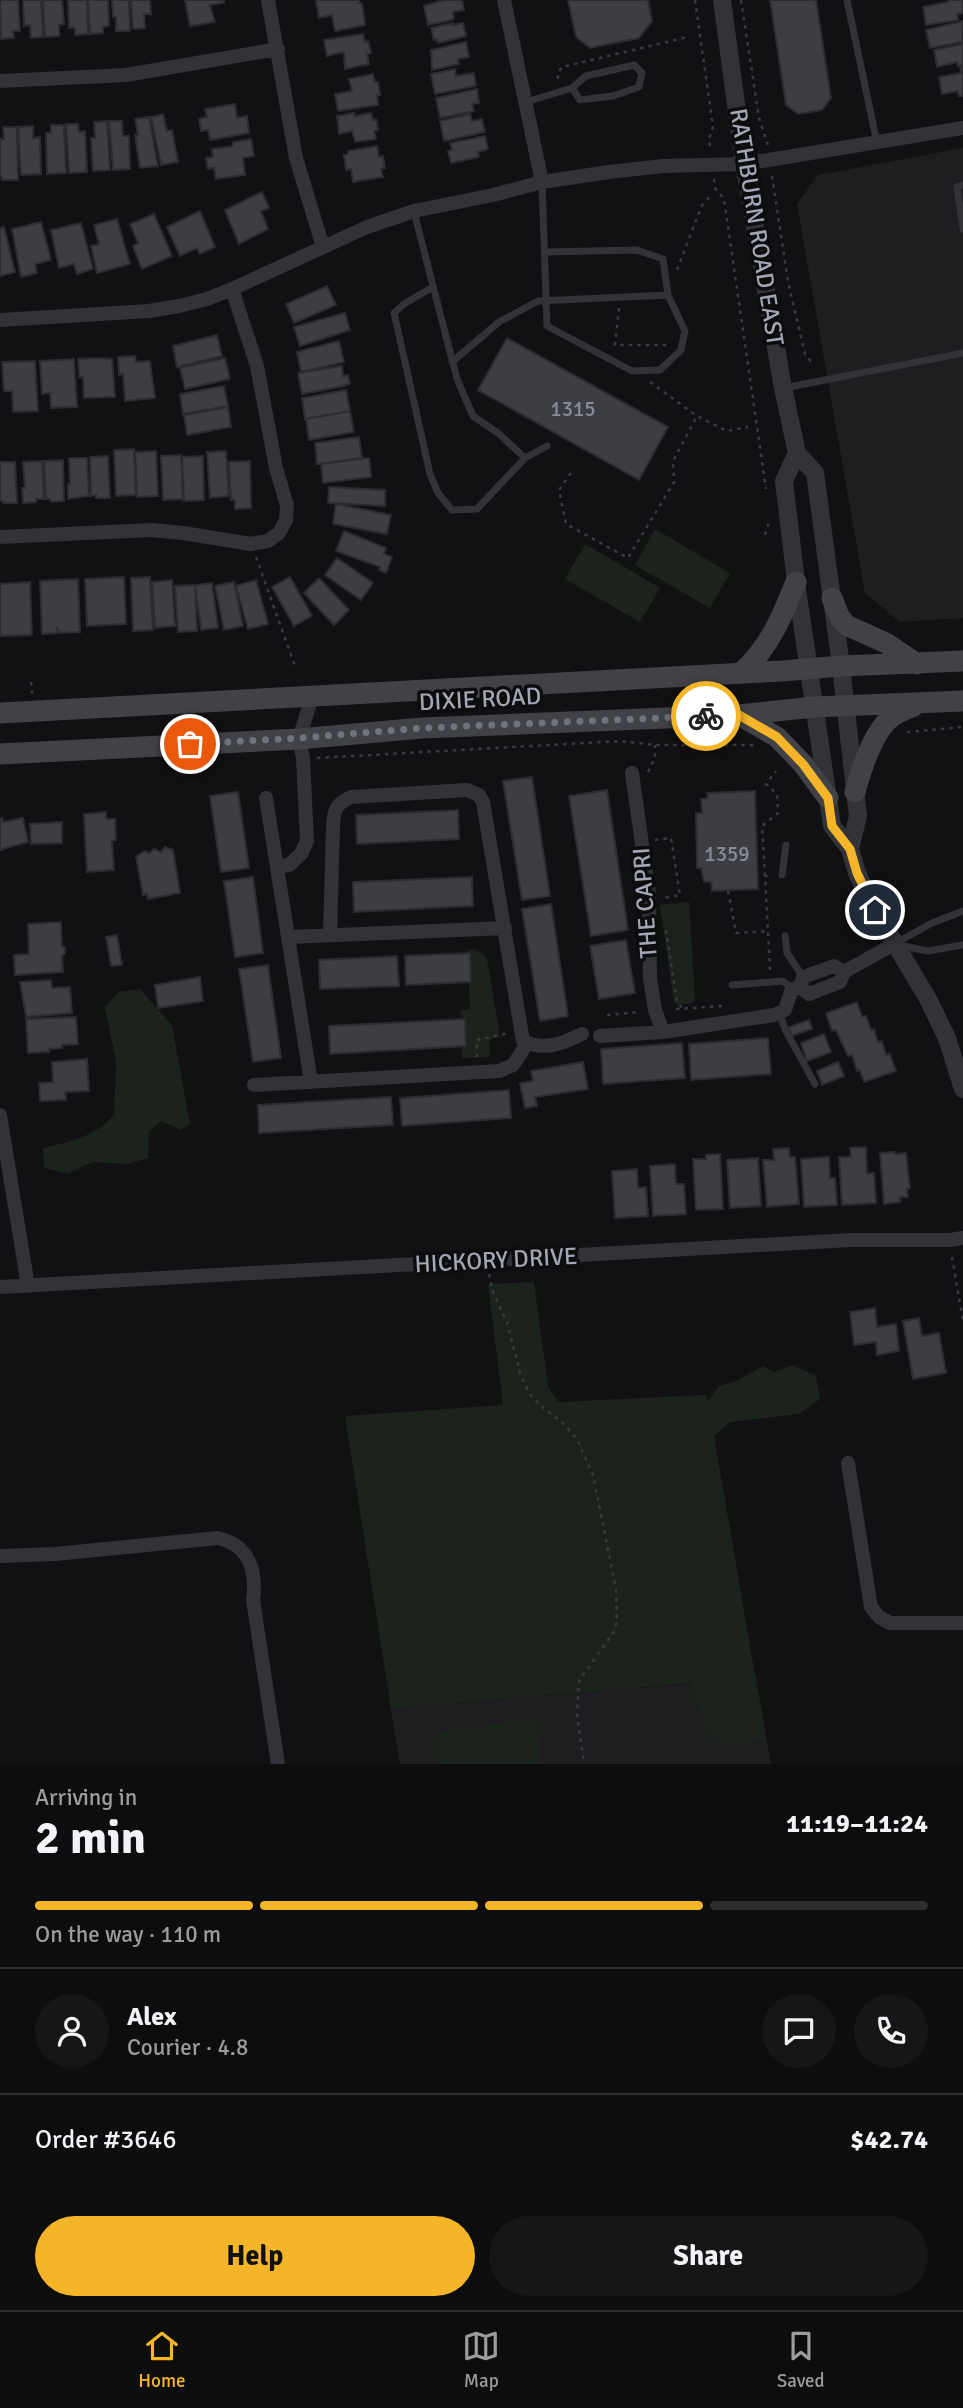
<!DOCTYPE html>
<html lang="en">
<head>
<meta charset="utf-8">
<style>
  :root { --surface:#0d0d0e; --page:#161617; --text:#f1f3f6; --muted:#9a9c9e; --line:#2d2d2e; --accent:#f4b628 }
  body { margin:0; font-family:Signika,sans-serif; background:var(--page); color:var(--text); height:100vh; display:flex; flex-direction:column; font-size:26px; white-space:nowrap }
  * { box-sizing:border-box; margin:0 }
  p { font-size:23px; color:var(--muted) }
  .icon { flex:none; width:38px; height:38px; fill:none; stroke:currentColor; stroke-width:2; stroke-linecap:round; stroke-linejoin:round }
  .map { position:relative; height:1764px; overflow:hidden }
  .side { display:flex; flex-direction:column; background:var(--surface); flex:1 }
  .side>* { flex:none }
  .pin { position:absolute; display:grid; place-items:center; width:60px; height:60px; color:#fff; margin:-30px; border:4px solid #fff; border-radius:50%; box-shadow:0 2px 7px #0007 }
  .courier { position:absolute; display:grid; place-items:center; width:70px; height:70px; margin:-35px; border:5px solid #f4b628; border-radius:50%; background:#fff; color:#222; box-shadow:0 2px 9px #0007 }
  .headline em { font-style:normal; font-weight:800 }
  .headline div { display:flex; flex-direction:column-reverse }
  .headline { display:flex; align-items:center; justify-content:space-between; height:119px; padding:0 35px }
  h1 { font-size:46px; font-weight:800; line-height:52px }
  .bar { display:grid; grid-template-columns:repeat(4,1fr); gap:10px 7px; align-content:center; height:84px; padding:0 35px }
  .bar i { height:9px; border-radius:5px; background:var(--line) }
  .bar .selected { background:var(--accent) }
  .bar p { grid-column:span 4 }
  .line { display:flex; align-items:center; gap:18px; padding:0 35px; border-top:2px solid var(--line) }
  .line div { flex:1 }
  .round { display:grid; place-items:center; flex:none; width:74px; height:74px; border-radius:37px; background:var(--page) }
  .primary-button { display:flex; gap:14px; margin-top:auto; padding:14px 35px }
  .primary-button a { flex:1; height:80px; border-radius:42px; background:var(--accent); color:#111; font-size:28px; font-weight:800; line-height:80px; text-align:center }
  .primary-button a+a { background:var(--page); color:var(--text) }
  .tabs { display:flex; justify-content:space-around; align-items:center; height:98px; border-top:2px solid var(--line); background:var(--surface); font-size:19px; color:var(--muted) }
  .tabs a { display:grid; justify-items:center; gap:4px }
  .tabs .selected { color:var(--accent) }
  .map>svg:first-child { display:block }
  .built { fill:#1e1d20 }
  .green { fill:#1c231d }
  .building { fill:#3d3e43; stroke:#2c2b2f; stroke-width:2 }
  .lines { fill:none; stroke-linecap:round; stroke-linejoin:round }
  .path { stroke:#383a3f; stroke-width:2.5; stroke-dasharray:3.5 5; stroke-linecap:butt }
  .service { stroke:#323338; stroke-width:7 }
  .minor { stroke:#323338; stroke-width:14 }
  .tertiary { stroke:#323338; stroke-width:18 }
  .secondary { stroke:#404248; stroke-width:21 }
  .done { stroke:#70727c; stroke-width:7; stroke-dasharray:0 12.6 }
  .route { stroke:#f4b628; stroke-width:9 }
  .labels { text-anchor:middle; stroke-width:7; stroke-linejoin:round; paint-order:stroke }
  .number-label { font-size:21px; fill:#8a8d98 }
  .street-label { font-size:24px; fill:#a3a7b4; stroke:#0d0c0e }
</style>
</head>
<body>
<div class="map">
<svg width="963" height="1764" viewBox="0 0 963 1764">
  <rect width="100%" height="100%" fill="#111113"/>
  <!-- built -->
  <path class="built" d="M963 148V618L900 622 865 593 797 204 818 175Z
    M756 1678 771 1764H400L391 1709Z"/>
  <!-- green -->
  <path class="green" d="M655 529 730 573 710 608 635 565Z
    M585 544 660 588 640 622 565 579Z
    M689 902 695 999 693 1003 677 1005 674 1002 660 905Z
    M474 949 483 954 487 959 500 1037 493 1038 489 1041 490 1057 462 1058 461 1010 470 1009 467 950Z
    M140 989 172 1025 190 1124 181 1130 161 1121 149 1132 148 1158 127 1164 92 1162 68 1174 44 1168 43 1148C72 1141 92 1138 114 1115L116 1061 105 1007 118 992Z
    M534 1282 548 1386 558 1402 706 1395 708 1402 719 1386 736 1381 763 1366 774 1372 793 1365 816 1376 820 1399 799 1414 730 1422 714 1436 766 1739 744 1745 717 1743 706 1733 692 1683 391 1709 345 1416 503 1405 488 1284Z
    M536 1718 542 1764H441L437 1732Z"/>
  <!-- building -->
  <path class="building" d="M0 0H18L20 31H13L14 38 1 39Z
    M23 0H41L43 37 31 38 30 25 24 26Z
    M43 0H62L64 24 59 25V36L45 37Z
    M68 0H87L88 34 75 35V28H69Z
    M88 0H108L109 26 103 27V33L90 34Z
    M112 0H129L130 31H116V17H113Z
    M131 0H150L151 14H144L145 28 133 29Z
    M185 0H224V3L210 5 215 22 190 26Z
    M316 0H359V3H362L365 25 335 31 332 15 319 18Z
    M444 0H462L464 10 453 12 454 18 452 20 428 25 424 6Z
    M568 0H648L652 21 639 38 590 48 576 37Z
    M770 0H816L831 98 822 110 798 114 786 105Z
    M948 0H963V13L957 14 958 20 926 25 923 7 948 2Z
    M963 21 962 42 930 48 926 30Z
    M453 23V25L463 23 466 36 438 43 437 39 434 40 431 28Z
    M363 34 365 42 368 41 371 53 367 54 369 64 345 69 344 52 327 56 324 40Z
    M466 42 469 57 458 59 459 64 432 70 431 50Z
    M963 44V65L958 66 957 62 937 67 934 50Z
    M963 67V96H959L958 91 942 94 939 77 961 73 960 68Z
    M455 69 456 76 474 73 476 86 435 94 431 74Z
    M373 74 375 82H378L380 95H377L378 105 338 111 335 94 352 91 349 79Z
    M477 89 479 103 472 104 474 111 440 118 436 98Z
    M235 104 237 118 247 116 249 133 210 140 208 130 201 131 199 119 207 117 205 109Z
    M354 113 355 116 371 113 373 120 376 119 378 130 374 131 376 139 355 142 352 131 339 134 337 116Z
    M163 114 167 131 172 130 178 162 161 165 151 117Z
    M470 114 472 121 482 119 485 132 444 141 440 121Z
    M149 117 158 166 140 168 135 135H138L135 119Z
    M107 121 110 170 93 171 91 138H95L94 122Z
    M109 121H122L123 136H129L130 169 113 170Z
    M66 124H78L79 132 85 131 87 172 69 173Z
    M51 125H64L66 173 47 174 46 133H51Z
    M33 126V138L40 137 41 174 21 175 18 127Z
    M3 127H17L18 180H2L0 174V139H4Z
    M485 136 488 149 478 152 479 157 451 163 448 151 452 150 450 143Z
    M251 139 254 156 243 158 245 175 216 179 214 168 208 169 206 158 213 157 212 149 233 146V142Z
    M377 146 379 157 383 156 385 168 381 169 383 177 353 182 351 169 346 170 344 155 348 154V151Z
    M262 192 269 208 261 211 268 229 239 244 225 210Z
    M200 211 215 247 200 254 197 248 180 256 167 227Z
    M154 214 172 256 142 269 133 246 138 243 130 224Z
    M117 219 130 264 97 273 91 246 99 244 94 225Z
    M41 222 51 260 35 264 37 273 21 277 12 229Z
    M81 223 93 269 77 274 74 264 59 268 51 230Z
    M4 227 15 272 0 276V228Z
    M327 286 336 305 294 323 286 304Z
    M345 313 350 330 300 346 294 327Z
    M217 335 222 356 177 367 173 346Z
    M507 338 668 427 639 480 478 390Z
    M339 341 344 362 301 372 297 352Z
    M135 356 136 362 150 361 155 398 125 401 123 374 119 375 118 357Z
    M96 358 112 359 115 397 84 398 83 377H79L78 359Z
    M225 358 230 379 185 389 180 368Z
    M74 359 77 407 51 408 50 393 42 394 40 361Z
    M35 361 38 411 13 412 12 391H4L2 362Z
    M342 366 343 376 348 375 350 384 345 385V386L302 394 298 373Z
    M224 386 228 406 183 414 180 394Z
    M346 390 350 411 305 419 302 398Z
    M228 407 231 427 187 435 184 415Z
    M350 411 354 432 309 440 306 419Z
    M359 437 362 458 317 464 315 443Z
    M134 449 136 495 116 496 114 450Z
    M156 451 158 496 137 497 135 452Z
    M226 451 229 496 210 498 207 452Z
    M181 455 183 499 163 500 161 456Z
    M108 456 110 498H96V495L91 496 90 457Z
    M203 456 204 500 184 501 182 457Z
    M69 458H87L89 496 68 499V484H70Z
    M369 458 371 477 323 483 321 464Z
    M63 460 64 501 51 502 50 499H46L44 461Z
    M42 461 44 499H36V502L23 503 22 488H25L23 462Z
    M250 461 251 508 235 509V500H231L229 462Z
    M0 462H15L17 503H3V501H0Z
    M329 487 385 490V506L328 503Z
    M336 504 391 515 387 534 333 524Z
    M344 531 386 548 384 554 392 557 386 573 379 570 380 567 336 551Z
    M337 558 373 583 361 600 325 575Z
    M124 577 126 624 87 626 85 579Z
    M150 577 153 630 133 631 131 578Z
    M290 577 312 616 294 626 272 587Z
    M319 578 349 610 334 625 304 593Z
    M78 579 80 632 59 633 57 627 58 633 42 634 40 581Z
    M172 580 175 626 155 628 152 582Z
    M256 580 268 624 248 629 236 586Z
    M30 582 32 635 0 636V584Z
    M234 582 243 626 224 630 215 586Z
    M212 583 218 628 201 630 195 585Z
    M195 585 197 631 178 632 175 586Z
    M532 777 550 896 522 900 503 781Z
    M607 790 628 930 591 936 569 796Z
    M755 791 758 889 712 891 711 882H704L701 868H697L696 813H702L701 799 708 798 707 793Z
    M238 792 249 868 221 872 210 796Z
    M458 810 459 839 357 844 356 815Z
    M106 812V819H115L116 840 112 841 114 870 87 872 84 814Z
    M2 818 3 822 23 818 28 842 0 850V819Z
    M62 822V843L31 844 30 824Z
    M165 847 173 850 180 893 148 899 147 894 143 895 136 857 144 851 150 853 154 849 161 852Z
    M253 877 263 953 235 957 224 881Z
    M472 877 473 906 354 912 353 882Z
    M551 904 568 1016 540 1021 522 909Z
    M61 922 62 946 65 947V953L62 956 63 972 15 975 14 955 29 954 28 924Z
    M117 935 122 965 111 966 106 937Z
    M626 940 635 993 599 999 590 946Z
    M470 953 471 982 406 985 405 956Z
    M397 956 399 986 320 989 319 960Z
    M268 965 281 1058 253 1062 239 969Z
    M200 977 203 1001 158 1008 155 985Z
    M51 980 52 988 70 987 72 1013 26 1017 20 982Z
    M857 1002 862 1017 866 1016 871 1030 874 1029 878 1042 882 1041 886 1055 890 1054 896 1071 864 1082 860 1070 857 1071 852 1055 848 1056 836 1030 832 1031 826 1013Z
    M76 1017 78 1044 62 1045V1048L49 1049V1052L28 1053 26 1019Z
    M465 1019 466 1046 330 1054 329 1026Z
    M809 1020 812 1029 792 1036 789 1027Z
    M824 1034 831 1052 807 1061 801 1043Z
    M768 1038 771 1074 691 1080 689 1044Z
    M682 1043 685 1078 603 1084 601 1049Z
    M87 1059 89 1091 65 1092 66 1100 40 1101 39 1083 53 1082 52 1062Z
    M583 1062 588 1089 535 1097 537 1106 525 1108 520 1083 533 1081 531 1071Z
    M838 1062 844 1076 822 1085 817 1071Z
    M509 1090 511 1118 402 1126 400 1098Z
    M391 1097 393 1125 259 1133 258 1105Z
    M866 1147 867 1174 874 1173 876 1203 842 1205 839 1157H851L850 1148Z
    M789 1148 790 1157H795L799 1204 767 1207 763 1160H774L773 1149Z
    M895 1152V1154L906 1153 910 1188 907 1189 908 1197H900V1202L884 1204 880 1153Z
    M720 1154 723 1209 696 1210 693 1159H706V1155Z
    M829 1157 830 1178H835L837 1205 804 1207 801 1159Z
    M758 1158 761 1206 730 1208 727 1160Z
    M675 1164 676 1184H684L686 1214 653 1216 650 1166Z
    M637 1169 638 1188 646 1187 648 1216 615 1218 612 1171Z
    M875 1308 877 1327 896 1324 899 1351 877 1355 876 1342 854 1345 850 1312Z
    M919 1318 922 1336 939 1333 946 1373 913 1379 903 1321Z"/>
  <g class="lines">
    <!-- path -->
    <path class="path" d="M695 0 713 127 709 139 710 148
      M741 0 759 118 768 145
      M558 79V73L562 67 688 37
      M772 176 788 282 805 354 812 363
      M714 179 715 188 724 199 766 489
      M677 270 702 205 712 194
      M619 308 615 345H669
      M650 382 697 416 727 431 748 427
      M571 473 559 490 566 524 628 558 674 482 673 461 697 416
      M765 535 770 519
      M256 557 296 669
      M31 682 32 693
      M907 732 963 727
      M317 758 620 741 655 745H754
      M648 772 655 758V745
      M655 840 671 838 680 895 663 898
      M765 876 762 826 778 813 777 794 766 784 776 771
      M728 891 736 933 769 931
      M666 930 677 1002 682 1008
      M770 970 765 876H770
      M676 1009 723 1006
      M607 1015 640 1012
      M477 1057V1040L508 1033
      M952 1257 963 1321
      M489 1274 493 1292 507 1322 521 1377 530 1394 541 1406 563 1423 577 1439 593 1475 616 1589 617 1621 613 1633 579 1681 577 1714 584 1764"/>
    <!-- service -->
    <path class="service" d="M847 0 877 143
      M526 102 572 88 586 76 634 65 642 73 639 87 613 96 580 100 572 88
      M542 182 547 326 632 371 660 370 681 350 685 331 668 295 663 259 637 250 545 252
      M963 185 957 187 963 229
      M414 212 457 379 473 416 498 433 525 458
      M433 287 404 304 394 313 430 474 438 493 452 510 477 509 525 458 547 446
      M452 362 499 322 538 301 668 295
      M784 388 963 353
      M782 875 786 845
      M785 936 787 953 803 977
      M894 944 932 923 963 911
      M898 945 928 951 963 945
      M732 985 783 981 792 989
      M779 1013 786 1031 815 1084"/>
    <!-- minor -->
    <path class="minor" d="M268 0 296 158 323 247
      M504 0 542 182
      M0 81 126 75 278 49
      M0 320 149 311 179 306 207 299 232 289 367 227 414 211 493 195 542 182 609 172 663 166 744 164 963 128
      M0 537 152 530 183 533 251 544 268 541 279 533 286 520 287 506 276 468 257 366 232 289
      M632 773 649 894 650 979 655 1010 663 1032
      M266 798 311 1082
      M277 867 289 865 301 854 307 841 303 758 299 739 312 697
      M330 935 333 826C334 809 336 804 351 797L467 790 479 795 483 802 523 1041C544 1051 562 1044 582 1034
      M288 937 505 928
      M844 972 894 944
      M800 987 803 977 834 966 844 972
      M600 1036 663 1032 774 1015 785 1010 792 989 800 987 809 994 840 982 844 972
      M254 1085 499 1071 513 1065 523 1050
      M0 1115 28 1286
      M0 1287 851 1240H950L963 1238
      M848 1463 871 1607 879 1617 890 1623H963
      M0 1556 55 1554 218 1538C249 1545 257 1571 253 1600L278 1764"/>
    <!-- tertiary -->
    <path class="tertiary" d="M722 0 744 164 783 388 797 453 815 473 841 666 858 816 850 849
      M797 453 784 481 796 582 832 826 850 849 857 873 875 910 928 999 947 1038 963 1089"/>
    <!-- secondary -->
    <path class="secondary" d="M832 598 839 616 846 625 886 643 917 664
      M741 673C769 648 782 617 796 582
      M0 713 782 671 841 666 963 661
      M739 715 777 737 803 764 828 798
      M0 754 299 739 422 728 739 715 814 707 963 701
      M855 792C861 770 873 730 893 716 899 712 907 709 914 706"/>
  </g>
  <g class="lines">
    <!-- done -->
    <path class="done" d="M190 744 299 738 422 728 706 716"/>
    <!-- route -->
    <path class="route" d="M706 716 739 715 777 737 803 764 828 798 832 826 850 849 857 873 875 910"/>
  </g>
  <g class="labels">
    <!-- number labels -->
    <g class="number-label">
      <text x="573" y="416">1315</text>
      <text x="727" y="861">1359</text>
    </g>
    <!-- street labels -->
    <g class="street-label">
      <text transform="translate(757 227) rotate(81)" y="8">RATHBURN ROAD EAST</text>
      <text transform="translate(480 699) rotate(-3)" y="8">DIXIE ROAD</text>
      <text transform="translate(645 903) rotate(-94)" y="8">THE CAPRI</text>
      <text transform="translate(496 1260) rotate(-3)" y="8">HICKORY DRIVE</text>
    </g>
  </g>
</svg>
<div class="pin" style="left:190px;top:744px;background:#ea580c"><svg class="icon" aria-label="bag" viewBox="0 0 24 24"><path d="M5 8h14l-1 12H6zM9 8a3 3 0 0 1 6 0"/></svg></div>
<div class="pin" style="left:875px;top:910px;background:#1f2937"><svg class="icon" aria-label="home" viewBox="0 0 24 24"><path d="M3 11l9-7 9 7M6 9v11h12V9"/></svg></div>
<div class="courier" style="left:706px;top:716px"><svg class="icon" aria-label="bike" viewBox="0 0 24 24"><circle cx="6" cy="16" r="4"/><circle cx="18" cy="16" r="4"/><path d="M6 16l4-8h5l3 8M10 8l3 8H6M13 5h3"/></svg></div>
</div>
<section class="side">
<div class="headline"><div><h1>2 min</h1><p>Arriving in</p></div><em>11:19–11:24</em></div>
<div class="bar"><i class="selected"></i><i class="selected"></i><i class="selected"></i><i></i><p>On the way · 110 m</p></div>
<div class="line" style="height:126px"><a class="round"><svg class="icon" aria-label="person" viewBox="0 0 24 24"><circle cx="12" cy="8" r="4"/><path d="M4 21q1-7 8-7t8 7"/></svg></a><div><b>Alex</b><p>Courier · 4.8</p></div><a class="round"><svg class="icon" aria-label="chat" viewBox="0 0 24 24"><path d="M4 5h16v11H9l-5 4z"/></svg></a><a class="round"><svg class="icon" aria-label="phone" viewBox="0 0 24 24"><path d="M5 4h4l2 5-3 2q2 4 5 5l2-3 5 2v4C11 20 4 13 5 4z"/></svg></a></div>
<div class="line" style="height:91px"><div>Order #3646</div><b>$42.74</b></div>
<div class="primary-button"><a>Help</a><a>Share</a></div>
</section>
<nav class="tabs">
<a class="selected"><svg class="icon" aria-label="home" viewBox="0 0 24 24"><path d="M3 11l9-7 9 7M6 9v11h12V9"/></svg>Home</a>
<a><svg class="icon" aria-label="map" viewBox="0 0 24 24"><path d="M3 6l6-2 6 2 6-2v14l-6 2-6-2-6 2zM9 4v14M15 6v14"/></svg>Map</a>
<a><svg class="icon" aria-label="saved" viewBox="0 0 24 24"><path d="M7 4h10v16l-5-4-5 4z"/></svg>Saved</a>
</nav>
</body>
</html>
